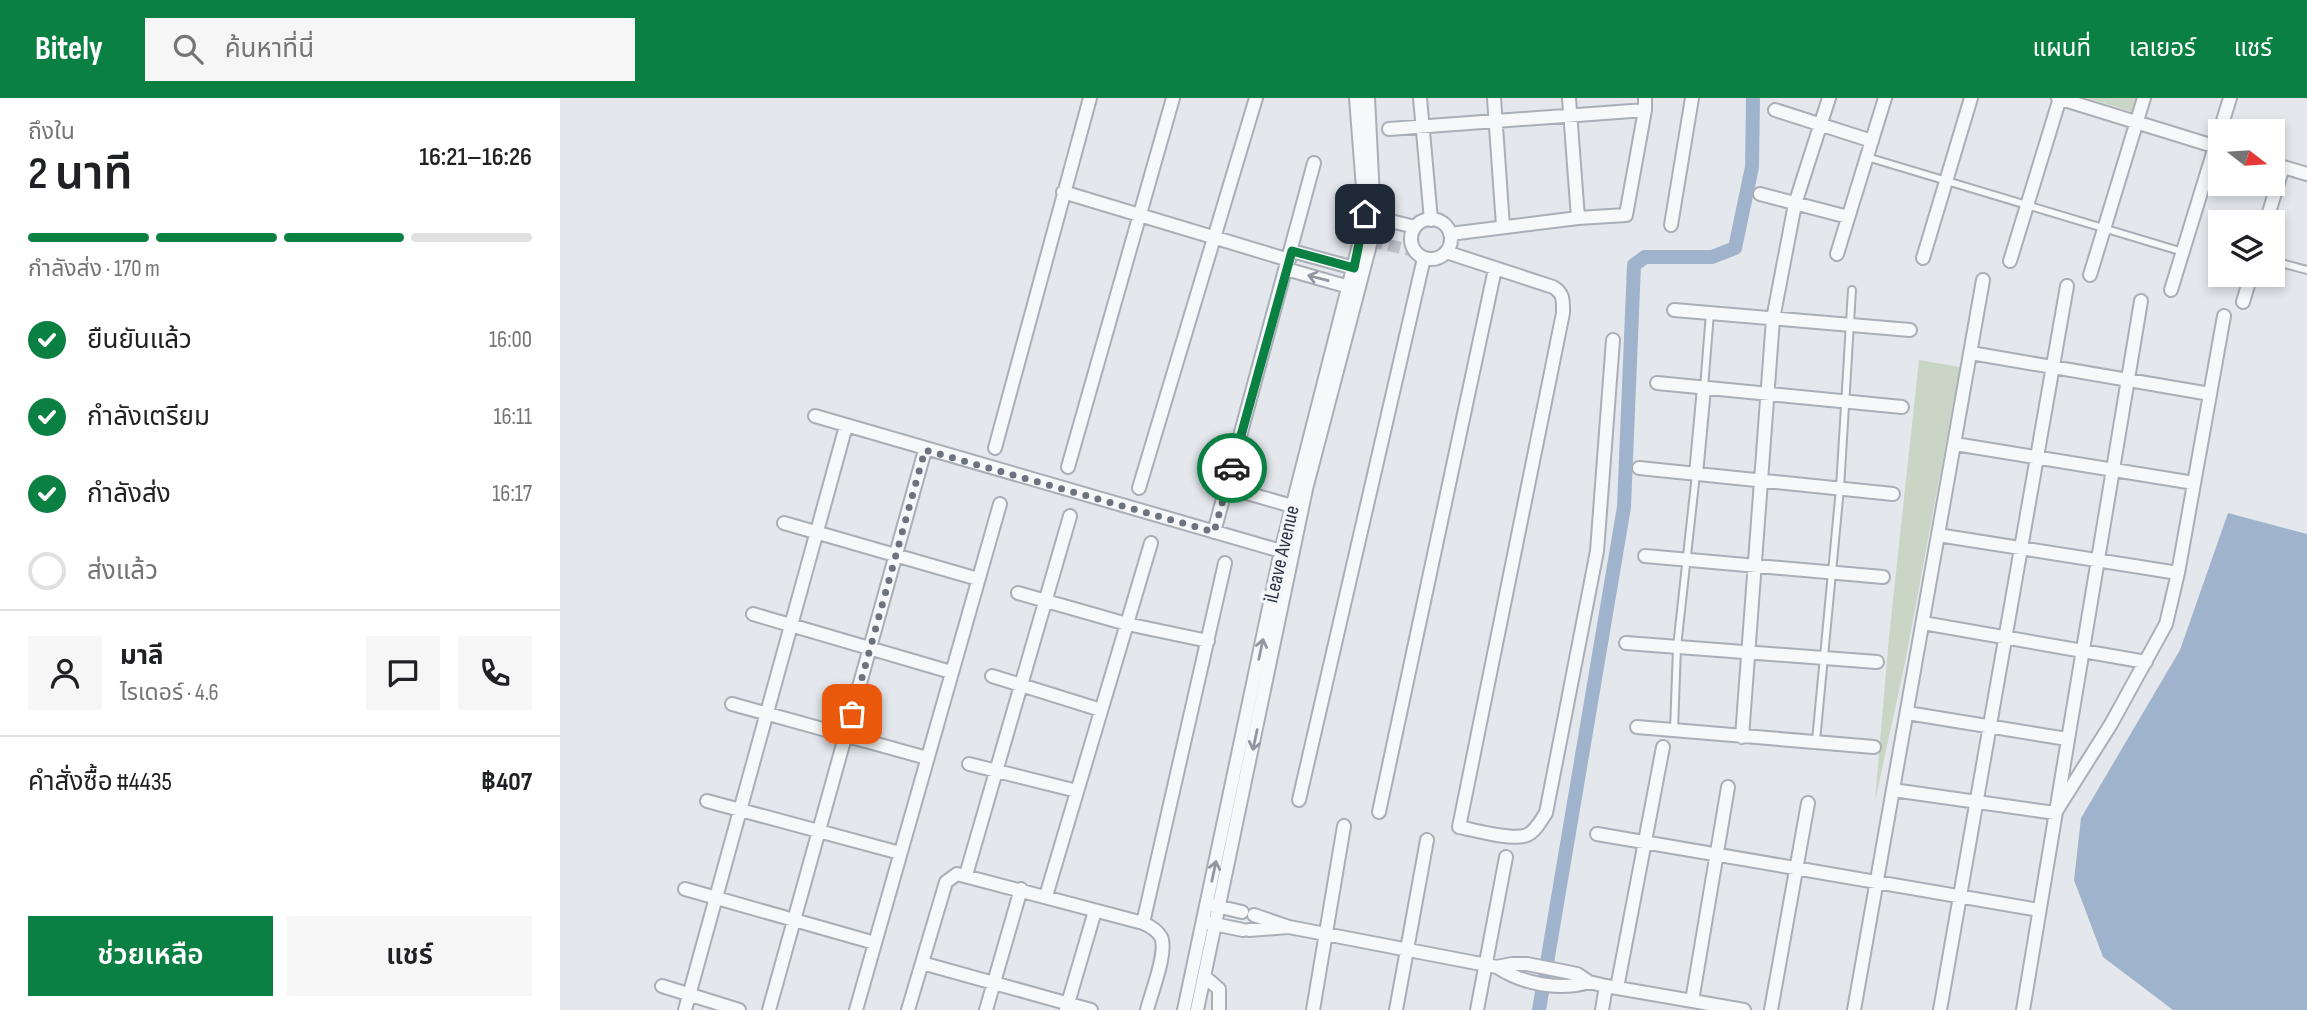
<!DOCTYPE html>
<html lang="th">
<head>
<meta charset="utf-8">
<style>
  :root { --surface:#fff; --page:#f6f6f6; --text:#202124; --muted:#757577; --line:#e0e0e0; --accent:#0b8043 }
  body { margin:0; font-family:"Sofia Sans Condensed","Noto Sans Thai",sans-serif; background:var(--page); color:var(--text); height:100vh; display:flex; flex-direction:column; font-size:26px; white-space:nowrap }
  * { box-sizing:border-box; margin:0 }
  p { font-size:23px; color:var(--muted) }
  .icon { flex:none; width:38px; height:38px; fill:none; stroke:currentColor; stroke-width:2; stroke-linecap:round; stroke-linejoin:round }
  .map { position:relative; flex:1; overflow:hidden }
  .details { display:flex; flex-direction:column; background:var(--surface); width:560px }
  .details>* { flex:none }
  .needle { width:46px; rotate:107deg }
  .buttons { position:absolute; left:1648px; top:21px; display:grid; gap:14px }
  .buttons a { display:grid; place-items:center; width:77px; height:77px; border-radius:0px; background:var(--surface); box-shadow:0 4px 10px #0003; font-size:35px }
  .pin { position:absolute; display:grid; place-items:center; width:60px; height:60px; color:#fff; margin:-30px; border-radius:14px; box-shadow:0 4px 10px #0006 }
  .courier { position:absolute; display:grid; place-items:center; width:70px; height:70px; margin:-35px; border:5px solid #0b8043; border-radius:50%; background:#fff; color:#222; box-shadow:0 2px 9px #0007 }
  .head em { font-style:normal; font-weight:600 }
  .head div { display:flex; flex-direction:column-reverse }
  .head { display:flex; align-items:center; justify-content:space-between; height:119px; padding:0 28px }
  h1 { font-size:46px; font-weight:600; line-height:52px }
  .bar { display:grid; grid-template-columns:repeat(4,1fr); gap:10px 7px; align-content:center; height:84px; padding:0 28px }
  .bar i { height:9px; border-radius:5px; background:var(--line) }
  .bar .on { background:var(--accent) }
  .bar p { grid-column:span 4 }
  .line { display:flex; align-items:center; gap:18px; padding:0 28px; border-top:2px solid var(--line) }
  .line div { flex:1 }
  .round { display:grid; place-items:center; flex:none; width:74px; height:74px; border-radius:0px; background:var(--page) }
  ol { padding:0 28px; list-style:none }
  li { display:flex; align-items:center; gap:21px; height:77px }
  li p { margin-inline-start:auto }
  li .icon { padding:7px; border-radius:50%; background:var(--accent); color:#fff; stroke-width:4 }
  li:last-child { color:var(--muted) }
  li i { width:38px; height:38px; border:4px solid var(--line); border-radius:50% }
  .action { display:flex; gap:14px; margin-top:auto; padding:14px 28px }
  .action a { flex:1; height:80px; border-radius:0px; background:var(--accent); color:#fff; font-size:28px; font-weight:600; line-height:80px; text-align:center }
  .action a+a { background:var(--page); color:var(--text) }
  header { display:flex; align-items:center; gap:42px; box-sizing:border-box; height:98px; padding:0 35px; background:var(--accent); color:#fff }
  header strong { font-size:33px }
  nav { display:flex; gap:38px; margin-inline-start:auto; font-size:24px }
  .search { width:490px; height:63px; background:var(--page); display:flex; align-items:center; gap:18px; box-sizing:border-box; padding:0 24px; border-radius:0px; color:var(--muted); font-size:26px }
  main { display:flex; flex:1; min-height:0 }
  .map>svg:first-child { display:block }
  .green { fill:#c9d6c5 }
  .water { fill:#9fb4cc }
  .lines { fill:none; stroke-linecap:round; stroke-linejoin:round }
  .canal { stroke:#9fb4cc; stroke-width:14 }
  .minor-tunnel { stroke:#bfc3cb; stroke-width:12; stroke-dasharray:12 6; stroke-linecap:butt }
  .service-casing { stroke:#a9aeb7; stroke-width:10 }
  .minor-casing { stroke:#a9aeb7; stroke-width:16 }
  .service { stroke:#f7f8fa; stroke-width:6 }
  .minor { stroke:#f7f8fa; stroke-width:12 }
  .oneway { stroke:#9196a0 }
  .done { stroke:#6c737f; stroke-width:7; stroke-dasharray:0 12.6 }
  .route { stroke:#0b8043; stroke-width:9 }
  .labels { text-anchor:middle; stroke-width:7; stroke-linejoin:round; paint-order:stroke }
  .street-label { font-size:21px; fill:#2b3445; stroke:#f4f6f9 }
</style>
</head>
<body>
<header>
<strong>Bitely</strong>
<div class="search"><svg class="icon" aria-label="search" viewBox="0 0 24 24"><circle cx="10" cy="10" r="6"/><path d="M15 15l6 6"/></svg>ค้นหาที่นี่</div>
<nav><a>แผนที่</a><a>เลเยอร์</a><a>แชร์</a></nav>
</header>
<main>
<section class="details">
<div class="head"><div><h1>2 นาที</h1><p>ถึงใน</p></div><em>16:21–16:26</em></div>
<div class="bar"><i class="on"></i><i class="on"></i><i class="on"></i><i></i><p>กำลังส่ง · 170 m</p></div>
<ol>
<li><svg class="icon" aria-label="check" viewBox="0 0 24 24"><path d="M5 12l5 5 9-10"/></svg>ยืนยันแล้ว<p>16:00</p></li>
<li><svg class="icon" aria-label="check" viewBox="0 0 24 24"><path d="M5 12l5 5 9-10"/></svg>กำลังเตรียม<p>16:11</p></li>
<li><svg class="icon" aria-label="check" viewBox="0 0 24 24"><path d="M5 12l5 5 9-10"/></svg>กำลังส่ง<p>16:17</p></li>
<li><i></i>ส่งแล้ว</li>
</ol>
<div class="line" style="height:126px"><a class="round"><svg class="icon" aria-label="person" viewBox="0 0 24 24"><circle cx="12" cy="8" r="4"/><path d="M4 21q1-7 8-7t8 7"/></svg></a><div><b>มาลี</b><p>ไรเดอร์ · 4.6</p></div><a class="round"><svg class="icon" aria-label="chat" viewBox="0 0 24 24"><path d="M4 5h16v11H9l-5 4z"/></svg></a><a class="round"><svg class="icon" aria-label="phone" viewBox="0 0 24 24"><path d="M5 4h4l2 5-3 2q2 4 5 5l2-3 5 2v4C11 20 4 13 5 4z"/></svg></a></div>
<div class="line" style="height:91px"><div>คำสั่งซื้อ #4435</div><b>฿407</b></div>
<div class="action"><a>ช่วยเหลือ</a><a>แชร์</a></div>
</section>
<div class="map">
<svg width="1747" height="912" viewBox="0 0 1747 912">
  <rect width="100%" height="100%" fill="#e4e7ec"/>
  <!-- green -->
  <path class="green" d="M1527 0H1577L1573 14Z
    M1359 262 1400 269 1345 565 1315 703 1329 539Z"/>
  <!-- water -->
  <path class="water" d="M1668 415 1747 436V912H1613L1543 859 1514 782 1521 720 1620 552Z"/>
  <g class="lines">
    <!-- canal -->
    <path class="canal" d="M979 912 1064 409 1074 167 1085 159H1152L1175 150 1192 69 1193 0"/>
    <!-- minor-tunnel -->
    <path class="minor-tunnel" d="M811 143 854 153"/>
    <defs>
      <path id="service" d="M1307 59 1623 154
        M1713 163 1747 172
        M1144 290 1150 215
        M1114 632 1117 549 1136 376
        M1256 643 1280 390 1292 192"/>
      <path id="minor" d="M860 0 871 122
        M934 0 943 128
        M1009 0 1018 120
        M1498 0 1660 50
        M1215 12 1312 43
        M829 31 1085 12
        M1713 66 1747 76
        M503 94 729 162
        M1200 96 1288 119
        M814 119 855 129
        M851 141a20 20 0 1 1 40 0a20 20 0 1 1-40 0Z
        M1706 124 1723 69
        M1111 127 1132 0
        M890 136 1018 120 1066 117 1085 12V0
        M732 153 794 170
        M886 154 993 189C1004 195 1003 203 1003 215L899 729C914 732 953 743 967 737 976 733 981 722 986 715L1037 453 1053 242
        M1277 156 1325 0
        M1363 160 1411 0
        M1450 163 1500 0
        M726 171 789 189
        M1530 177 1584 0
        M1611 192 1670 0
        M1683 204 1691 177
        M1114 212 1350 232
        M1411 255 1650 296
        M1097 285 1342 309
        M255 318 721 453
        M1395 346 1634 385
        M435 350 530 0
        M508 369 613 0
        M1079 370 1333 396
        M1136 376 1144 290
        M666 389 732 408
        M579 390 696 0
        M224 425 418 481
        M654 434 754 65
        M1378 437 1618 475
        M1085 458 1323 479
        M458 495 567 526 648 543
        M193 516 391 574
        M1363 525 1586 564
        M1066 545 1317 564
        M432 578 541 612
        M172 606 367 660
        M1347 615 1507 641
        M1077 629 1314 649
        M1182 639 1213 221 1235 106 1269 0
        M409 666 517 693
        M1333 692 1495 715 1551 626 1606 526 1618 475 1664 218
        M739 702 864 160
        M147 703 340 755
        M819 714 935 171
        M1037 736 1479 812
        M406 777 510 418
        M125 791 315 845
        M486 798 591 445
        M652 807 682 814
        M694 817 729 829 937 869C963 886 999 893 1029 884
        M583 825 665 465
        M649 825 683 832
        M689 832 728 829
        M362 865 531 912
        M937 869 952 866H967L1017 876 1029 884 1046 888 1184 912
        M644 878 659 891V912
        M102 888 179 912
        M1057 890 1103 649
        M1132 903 1168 689
        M125 912 286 328
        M209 912 365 352
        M296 912 440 406
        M348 912 386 784 397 776 583 825C590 828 597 832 601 839 608 854 591 895 587 912
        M426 912 461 791
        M506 912 535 813
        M624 912 721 453 802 135 805 116 796 0
        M637 912 746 391 811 143 814 119 808 0
        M753 912 784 728
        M836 912 867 742
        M917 912 946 759
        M1042 912 1046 888
        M1211 912 1248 705
        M1294 912 1423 182
        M1380 912 1507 188
        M1463 912 1581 203"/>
    </defs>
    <!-- service casing -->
    <use href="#service" class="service-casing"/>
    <!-- minor casing -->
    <use href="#minor" class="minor-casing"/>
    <!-- service -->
    <use href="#service" class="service"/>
    <!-- minor -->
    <use href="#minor" class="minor"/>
  </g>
  <!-- one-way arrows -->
  <defs><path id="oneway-shaft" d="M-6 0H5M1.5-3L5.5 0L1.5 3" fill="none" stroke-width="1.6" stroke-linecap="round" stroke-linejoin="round" transform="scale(1.75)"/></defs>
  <g class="oneway">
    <use href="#oneway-shaft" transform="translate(758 180) rotate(-165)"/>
    <use href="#oneway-shaft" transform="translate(701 551) rotate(-78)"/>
    <use href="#oneway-shaft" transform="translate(695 642) rotate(102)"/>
    <use href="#oneway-shaft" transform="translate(654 773) rotate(-78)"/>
  </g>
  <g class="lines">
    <!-- done -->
    <path class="done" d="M292 616 365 352 654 434 672 370"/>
    <!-- route -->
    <path class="route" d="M672 370 732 153 794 170 805 116"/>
  </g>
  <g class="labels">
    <!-- street labels -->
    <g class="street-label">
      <text transform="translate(721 456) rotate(-77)" y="7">iLeave Avenue</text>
    </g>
  </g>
</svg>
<div class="buttons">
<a><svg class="needle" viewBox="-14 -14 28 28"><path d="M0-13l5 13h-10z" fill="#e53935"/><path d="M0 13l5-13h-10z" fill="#757577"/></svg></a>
<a><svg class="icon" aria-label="layers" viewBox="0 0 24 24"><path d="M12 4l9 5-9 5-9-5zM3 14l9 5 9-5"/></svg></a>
</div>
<div class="pin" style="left:292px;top:616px;background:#ea580c"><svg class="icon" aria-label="bag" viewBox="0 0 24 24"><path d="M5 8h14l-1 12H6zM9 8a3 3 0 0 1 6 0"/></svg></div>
<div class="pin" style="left:805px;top:116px;background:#1f2937"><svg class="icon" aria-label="home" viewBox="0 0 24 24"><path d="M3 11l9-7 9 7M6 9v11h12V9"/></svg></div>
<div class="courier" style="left:672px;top:370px"><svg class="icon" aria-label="car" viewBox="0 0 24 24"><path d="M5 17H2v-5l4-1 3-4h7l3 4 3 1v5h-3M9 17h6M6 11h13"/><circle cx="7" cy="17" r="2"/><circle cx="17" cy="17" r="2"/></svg></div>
</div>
</main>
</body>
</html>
